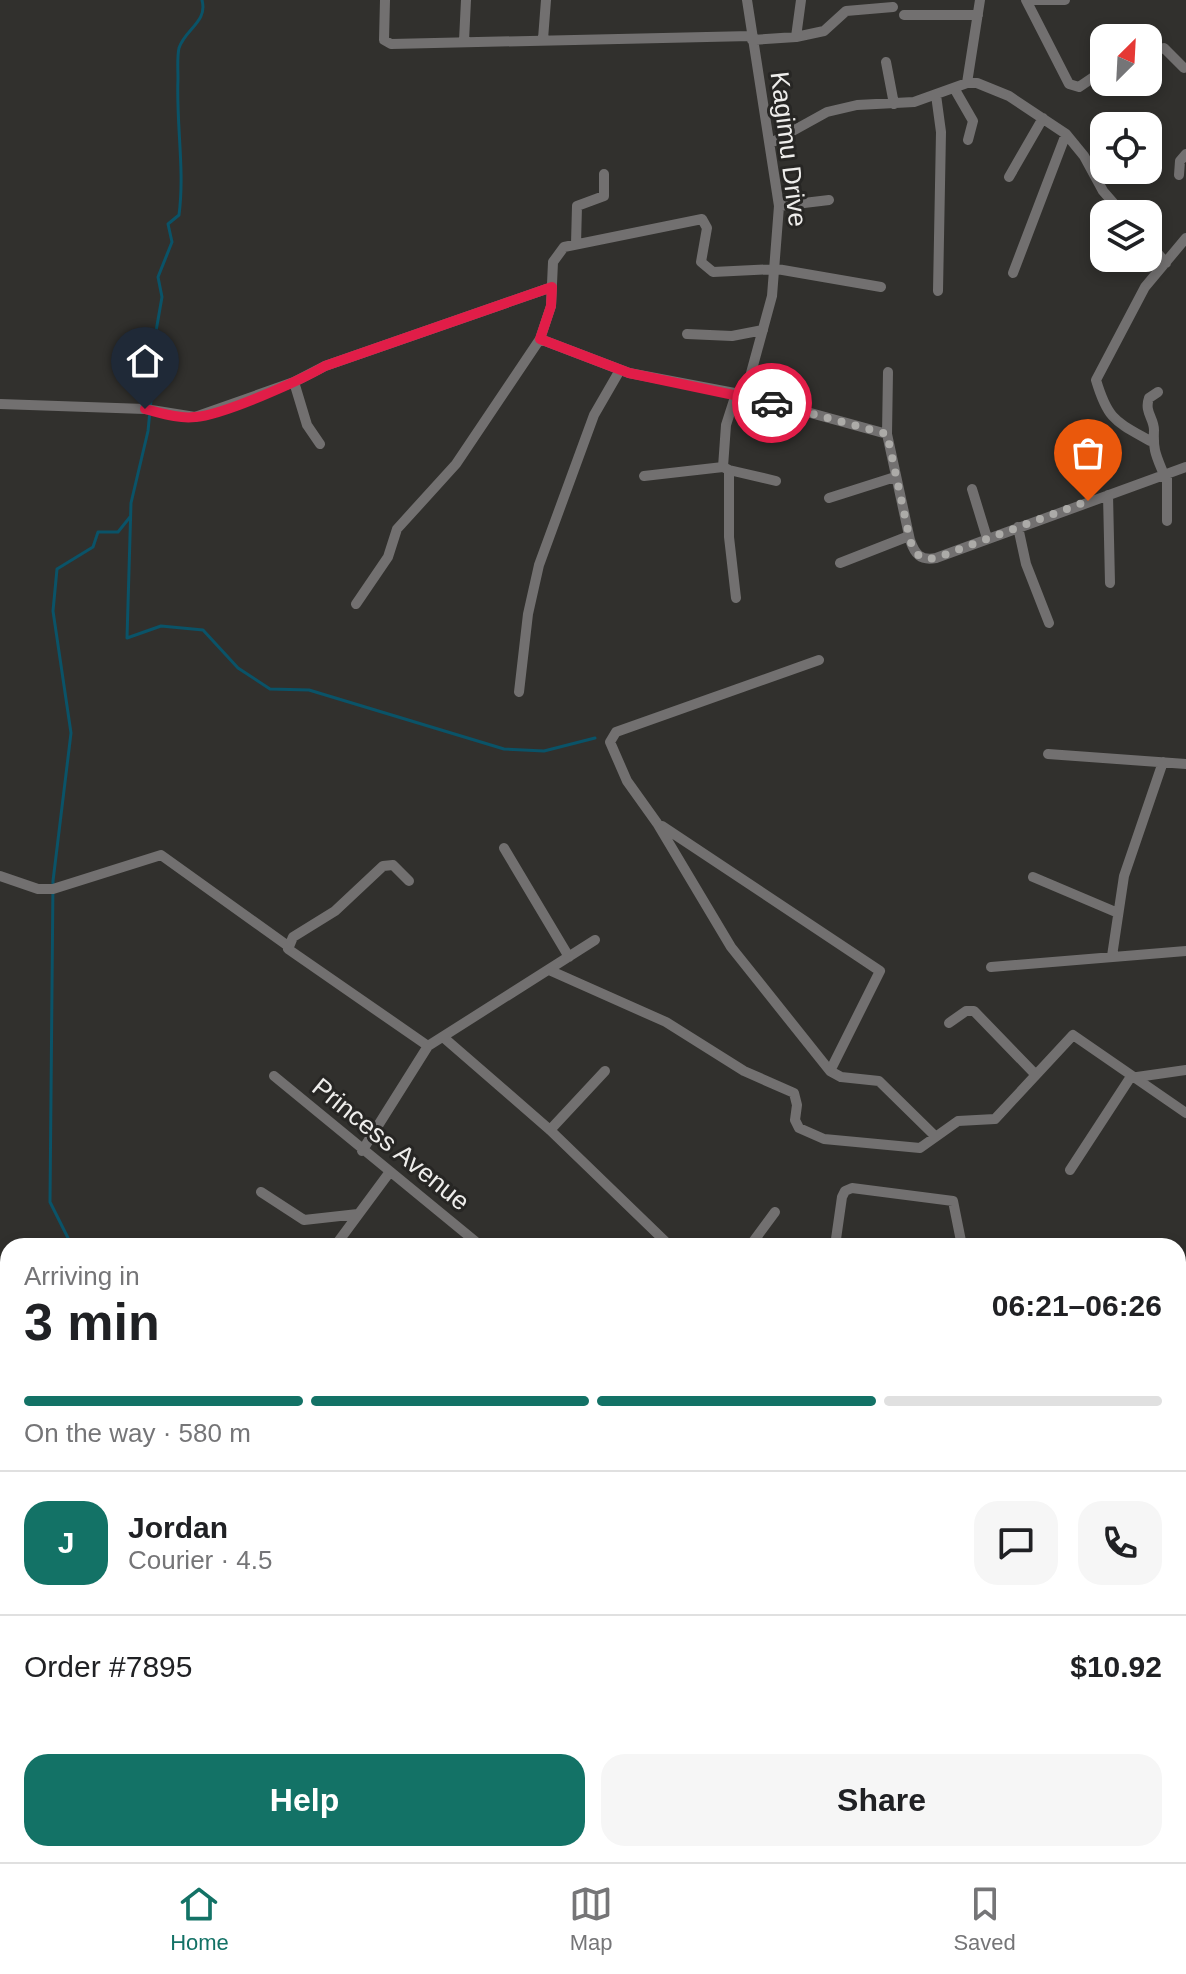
<!DOCTYPE html>
<html lang="en">
<head>
<meta charset="utf-8">
<style>
  :root { --surface:#fff; --page:#f6f6f6; --text:#202124; --muted:#757577; --line:#e0e0e0; --accent:#137266 }
  body { margin:0; font-family:Arial,sans-serif; background:var(--page); color:var(--text); height:100vh; display:flex; flex-direction:column; font-size:30px; white-space:nowrap }
  * { box-sizing:border-box; margin:0 }
  p { font-size:26px; color:var(--muted) }
  .icon { flex:none; width:44px; height:44px; fill:none; stroke:currentColor; stroke-width:2; stroke-linecap:round; stroke-linejoin:round }
  .map { position:relative; flex:1; overflow:hidden }
  .details { position:absolute; left:0px; top:1238px; width:1186px; height:624px; display:flex; flex-direction:column; background:var(--surface); border-radius:24px 24px 0 0; box-shadow:0 4px 12px #0003 }
  .details>* { flex:none }
  .needle { width:52px; rotate:24deg }
  .fabs { position:absolute; left:1090px; top:24px; display:grid; gap:16px }
  .fabs a { display:grid; place-items:center; width:72px; height:72px; border-radius:16px; background:var(--surface); box-shadow:0 4px 12px #0003; font-size:40px }
  .pin { position:absolute; display:grid; place-items:center; width:68px; height:68px; color:#fff; margin:-82px -34px; border-radius:50% 50% 50% 0; rotate:-45deg; box-shadow:0 0 8px #0007 }
  .pin .icon { rotate:45deg }
  .courier { position:absolute; display:grid; place-items:center; width:80px; height:80px; margin:-40px; border:6px solid #e11d48; border-radius:50%; background:#fff; color:#222; box-shadow:0 2px 10px #0007 }
  .headline em { font-style:normal; font-weight:800 }
  .headline div { display:flex; flex-direction:column-reverse }
  .headline { display:flex; align-items:center; justify-content:space-between; height:136px; padding:0 24px }
  h1 { font-size:52px; font-weight:800; line-height:60px }
  .bar { display:grid; grid-template-columns:repeat(4,1fr); gap:12px 8px; align-content:center; height:96px; padding:0 24px }
  .bar i { height:10px; border-radius:6px; background:var(--line) }
  .bar .active { background:var(--accent) }
  .bar p { grid-column:span 4 }
  .line { display:flex; align-items:center; gap:20px; padding:0 24px; border-top:2px solid var(--line) }
  .line div { flex:1 }
  .round { display:grid; place-items:center; flex:none; width:84px; height:84px; border-radius:24px; background:var(--page) }
  .cta { display:flex; gap:16px; margin-top:auto; padding:16px 24px }
  .cta a { flex:1; height:92px; border-radius:24px; background:var(--accent); color:#fff; font-size:32px; font-weight:800; line-height:92px; text-align:center }
  .cta a+a { background:var(--page); color:var(--text) }
  .tab-bar { display:flex; justify-content:space-around; align-items:center; height:112px; border-top:2px solid var(--line); background:var(--surface); font-size:22px; color:var(--muted) }
  .tab-bar a { display:grid; justify-items:center; gap:4px }
  .tab-bar .active { color:var(--accent) }
  .map>svg:first-child { display:block }
  .green { fill:#2b482c }
  .water { fill:#0a5368 }
  .lines { fill:none; stroke-linecap:round; stroke-linejoin:round }
  .stream { stroke:#0a5368; stroke-width:3 }
  .minor { stroke:#727070; stroke-width:10 }
  .done { stroke:#acaba8; stroke-width:8; stroke-dasharray:0 14.4 }
  .route { stroke:#e11d48; stroke-width:10 }
  .labels { text-anchor:middle; stroke-width:6; stroke-linejoin:round; paint-order:stroke }
  .street-label { font-size:26px; fill:#eeedeb; stroke:#272624 }
</style>
</head>
<body>
<div class="map">
<svg width="1186" height="1862" viewBox="0 0 1186 1862">
  <rect width="100%" height="100%" fill="#31302d"/>
  <!-- green -->
  <path class="green" d="M377 1854H434L422 1862H382Z"/>
  <!-- water -->
  <path class="water" d="M8 1557V1600L0 1593V1566Z"/>
  <g class="lines">
    <!-- stream -->
    <path class="stream" d="M202 0C208 22 185 29 179 48 177 57 178 69 178 79 176 124 185 170 179 215L168 224 172 242 158 277 162 297 149 371 152 390 148 431 131 503 127 638 161 626 203 630 238 668 270 689 309 690 504 749 544 751 595 738
      M72 1246 50 1202 53 881 71 733 53 611 57 569 93 547 98 532H118L130 517
      M0 1446 8 1450
      M0 1468 8 1453
      M388 1854 391 1862"/>
    <!-- minor -->
    <path class="minor" d="M385 0 384 40 391 44 751 36
      M1026 0 1069 84 1079 87 1104 70
      M1034 0H1065
      M904 15H978
      M796 37 824 31 846 11 893 7
      M543 39 546 0
      M752 40 796 37 801 0
      M464 41 466 0
      M1148 53 1164 48 1184 68
      M886 62 894 104
      M967 83 980 0
      M954 88 973 121 968 140
      M936 95 941 132 938 291
      M771 143 827 112 857 105 914 102 967 83H977L1009 96 1066 134 1084 156 1103 191 1123 214
      M1179 175 1180 161 1186 154
      M1009 177 1043 118
      M779 206 829 200
      M1148 242 1166 263
      M576 244 577 206 604 196V174
      M1013 273 1066 134
      M687 334 732 336 763 330
      M540 339 629 373 745 395 887 434 910 540C915 554 920 561 936 558L1186 467
      M1158 392 1149 398C1144 412 1154 418 1154 430 1153 451 1156 455 1164 475
      M745 395 772 296 779 206 747 0
      M0 404 145 409 195 417 294 382
      M887 434 888 372
      M1150 441C1115 421 1108 420 1096 380L1145 287 1186 238
      M320 444 307 425 294 382 325 366 552 287
      M729 470 776 481
      M1167 474V521
      M644 476 723 467
      M972 489 987 538
      M1108 495 1110 583
      M829 498 895 477
      M1018 527 1026 564 1049 623
      M840 563 909 536
      M736 598 729 537V470L723 467 726 425 736 394
      M356 604 388 557 397 529 456 464 540 339 551 306 553 262 564 247 702 219 707 228 701 262 713 272 777 269 881 287
      M819 660 616 732 610 742 627 781 657 823 731 947 830 1071 841 1077 879 1081 934 1135
      M519 692 528 614 539 565 594 415 620 370
      M1048 754 1186 764
      M662 826 880 971 830 1071
      M504 848 569 957
      M0 876 38 889H53L161 855 288 946
      M1033 877 1118 913
      M409 881 393 865 383 866 335 911 293 937 288 949 428 1046
      M1112 956 1124 876 1163 762
      M991 967 1186 951
      M549 970 666 1022 744 1071 794 1093 797 1105 795 1120 799 1128 824 1139 920 1148 958 1121 995 1119 1073 1035 1186 1113
      M949 1023 966 1011H974L1035 1074
      M443 1037 550 1130 670 1246
      M274 1076 481 1246
      M550 1130 605 1071
      M362 1151 428 1046 595 940
      M1070 1170 1130 1078 1186 1070
      M261 1192 304 1220 358 1214
      M335 1246 389 1173
      M750 1246 775 1212
      M835 1246 842 1197 845 1191 852 1188 953 1201 962 1246
      M1178 1349 1186 1352
      M1178 1558 1186 1561
      M1178 1646 1186 1643
      M0 1796 8 1782
      M0 1801 8 1814
      M48 1854 56 1862
      M122 1854 124 1862
      M187 1854 190 1862
      M252 1854 254 1862
      M528 1854 529 1862
      M651 1854 655 1862
      M896 1854 897 1862
      M1049 1854 1052 1862
      M29 1862 37 1854"/>
  </g>
  <g class="lines">
    <!-- done -->
    <path class="done" d="M772 403 887 434 910 540C915 554 920 561 936 558L1088 501"/>
    <!-- route -->
    <path class="route" d="M145 409C161 413 179 419 195 417 223 415 299 381 325 366L552 287 551 306 540 339 629 373 772 403"/>
  </g>
  <g class="labels">
    <!-- street labels -->
    <g class="street-label">
      <text transform="translate(789 149) rotate(83)" y="9">Kagimu Drive</text>
      <text transform="translate(391 1144) rotate(39)" y="9">Princess Avenue</text>
    </g>
  </g>
</svg>
<div class="fabs">
<a><svg class="needle" viewBox="-14 -14 28 28"><path d="M0-13l5 13h-10z" fill="#e53935"/><path d="M0 13l5-13h-10z" fill="#757577"/></svg></a>
<a><svg class="icon" aria-label="locate" viewBox="0 0 24 24"><circle cx="12" cy="12" r="6"/><path d="M12 2v4M12 18v4M2 12h4M18 12h4"/></svg></a>
<a><svg class="icon" aria-label="layers" viewBox="0 0 24 24"><path d="M12 4l9 5-9 5-9-5zM3 14l9 5 9-5"/></svg></a>
</div>
<div class="pin" style="left:1088px;top:501px;background:#ea580c"><svg class="icon" aria-label="bag" viewBox="0 0 24 24"><path d="M5 8h14l-1 12H6zM9 8a3 3 0 0 1 6 0"/></svg></div>
<div class="pin" style="left:145px;top:409px;background:#1f2937"><svg class="icon" aria-label="home" viewBox="0 0 24 24"><path d="M3 11l9-7 9 7M6 9v11h12V9"/></svg></div>
<div class="courier" style="left:772px;top:403px"><svg class="icon" aria-label="car" viewBox="0 0 24 24"><path d="M5 17H2v-5l4-1 3-4h7l3 4 3 1v5h-3M9 17h6M6 11h13"/><circle cx="7" cy="17" r="2"/><circle cx="17" cy="17" r="2"/></svg></div>
<section class="details">
<div class="headline"><div><h1>3 min</h1><p>Arriving in</p></div><em>06:21–06:26</em></div>
<div class="bar"><i class="active"></i><i class="active"></i><i class="active"></i><i></i><p>On the way · 580 m</p></div>
<div class="line" style="height:144px"><b class="round" style="background:var(--accent);color:#fff">J</b><div><b>Jordan</b><p>Courier · 4.5</p></div><a class="round"><svg class="icon" aria-label="chat" viewBox="0 0 24 24"><path d="M4 5h16v11H9l-5 4z"/></svg></a><a class="round"><svg class="icon" aria-label="phone" viewBox="0 0 24 24"><path d="M5 4h4l2 5-3 2q2 4 5 5l2-3 5 2v4C11 20 4 13 5 4z"/></svg></a></div>
<div class="line" style="height:104px"><div>Order #7895</div><b>$10.92</b></div>
<div class="cta"><a>Help</a><a>Share</a></div>
</section>
</div>
<nav class="tab-bar">
<a class="active"><svg class="icon" aria-label="home" viewBox="0 0 24 24"><path d="M3 11l9-7 9 7M6 9v11h12V9"/></svg>Home</a>
<a><svg class="icon" aria-label="map" viewBox="0 0 24 24"><path d="M3 6l6-2 6 2 6-2v14l-6 2-6-2-6 2zM9 4v14M15 6v14"/></svg>Map</a>
<a><svg class="icon" aria-label="saved" viewBox="0 0 24 24"><path d="M7 4h10v16l-5-4-5 4z"/></svg>Saved</a>
</nav>
</body>
</html>
